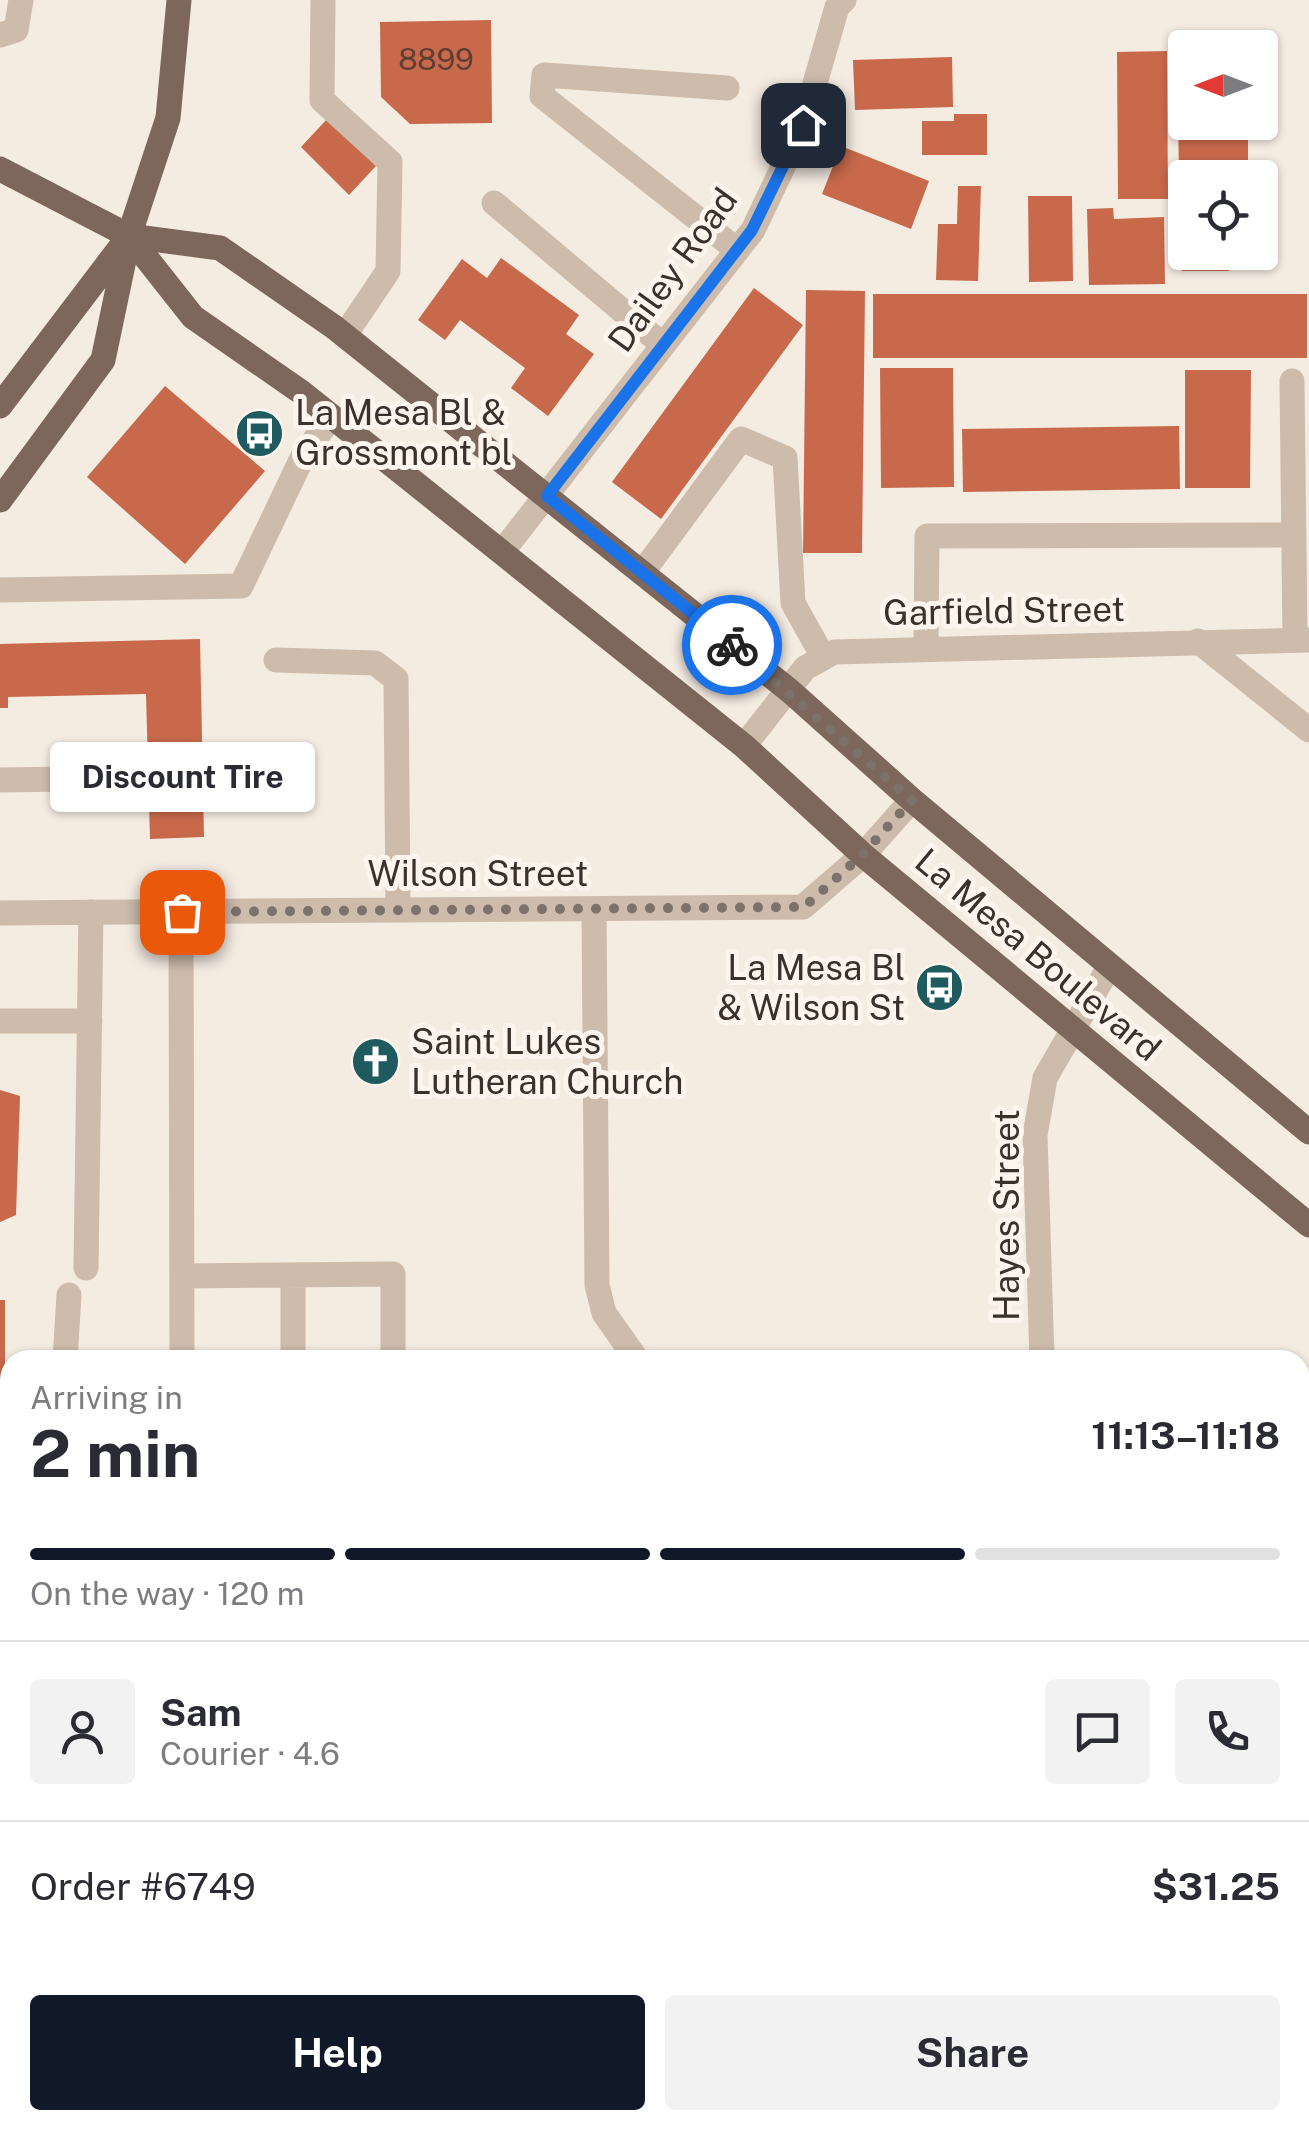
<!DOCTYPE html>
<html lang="en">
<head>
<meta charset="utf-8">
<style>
  :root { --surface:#fff; --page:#f2f2f3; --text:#2b2b33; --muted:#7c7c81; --line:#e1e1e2; --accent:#111827 }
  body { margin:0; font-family:"Public Sans",sans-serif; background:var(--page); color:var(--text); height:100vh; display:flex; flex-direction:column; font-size:38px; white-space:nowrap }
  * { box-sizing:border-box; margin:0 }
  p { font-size:32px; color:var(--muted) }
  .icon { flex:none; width:55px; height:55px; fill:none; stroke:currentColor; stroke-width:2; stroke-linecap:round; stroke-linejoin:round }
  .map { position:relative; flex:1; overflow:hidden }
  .panel { position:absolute; left:0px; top:1350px; width:1310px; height:780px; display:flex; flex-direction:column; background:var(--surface); border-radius:30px 30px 0 0; box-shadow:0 2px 8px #0004 }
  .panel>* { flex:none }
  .needle { width:65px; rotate:270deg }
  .controls { position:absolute; left:1168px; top:30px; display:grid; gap:20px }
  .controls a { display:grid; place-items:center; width:110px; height:110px; border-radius:10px; background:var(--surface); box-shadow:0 2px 8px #0004; font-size:50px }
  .pin { position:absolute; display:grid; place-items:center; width:85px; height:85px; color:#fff; margin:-42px; border-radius:20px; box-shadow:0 5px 15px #0006 }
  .courier { position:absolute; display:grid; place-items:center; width:100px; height:100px; margin:-50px; border:8px solid #1a73e8; border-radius:50%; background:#fff; color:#222; box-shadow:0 2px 12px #0007 }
  .bubble { position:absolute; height:70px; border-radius:10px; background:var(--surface); box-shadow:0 2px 8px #0004; font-size:32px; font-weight:700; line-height:70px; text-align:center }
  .summary em { font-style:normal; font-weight:700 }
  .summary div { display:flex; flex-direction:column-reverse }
  .summary { display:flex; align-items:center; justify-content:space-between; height:170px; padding:0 30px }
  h1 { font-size:65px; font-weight:700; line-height:75px }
  .bar { display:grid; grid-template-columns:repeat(4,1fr); gap:15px 10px; align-content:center; height:120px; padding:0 30px }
  .bar i { height:12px; border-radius:8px; background:var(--line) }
  .bar .current { background:var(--accent) }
  .bar p { grid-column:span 4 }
  .line { display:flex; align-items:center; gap:25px; padding:0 30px; border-top:2px solid var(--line) }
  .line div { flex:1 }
  .round { display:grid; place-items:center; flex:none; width:105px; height:105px; border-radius:10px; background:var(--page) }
  .cta { display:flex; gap:20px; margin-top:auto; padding:20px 30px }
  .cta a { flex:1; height:115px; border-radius:10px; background:var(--accent); color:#fff; font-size:40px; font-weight:700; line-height:115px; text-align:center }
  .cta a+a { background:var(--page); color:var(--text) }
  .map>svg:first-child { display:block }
  .building { fill:#c8694b }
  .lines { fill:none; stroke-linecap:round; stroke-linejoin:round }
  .minor { stroke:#cdbbac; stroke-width:25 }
  .major { stroke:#7d675c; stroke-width:25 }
  .done { stroke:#7c716b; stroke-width:10; stroke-dasharray:0 18 }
  .route { stroke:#1a73e8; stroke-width:12 }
  .labels { text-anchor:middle; stroke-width:10; stroke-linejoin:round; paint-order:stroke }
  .number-label { font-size:30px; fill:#5e3e33 }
  .street-label { font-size:35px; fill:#3b302b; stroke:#fbf5ee }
  .poi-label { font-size:35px; fill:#3b302b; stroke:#fbf5ee; text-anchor:start }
</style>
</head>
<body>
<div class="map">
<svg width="1309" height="2130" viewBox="0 0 1309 2130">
  <rect width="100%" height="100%" fill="#f4ebe1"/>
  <!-- building -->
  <path class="building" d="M491 20 492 123 410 124 381 97 380 22Z
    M1167 51 1168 199H1118L1117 52Z
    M1185 56V122H1248V174L1179 176 1177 57Z
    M952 57 953 107 855 110 853 60Z
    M954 114H987V155H922V121H954Z
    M328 118 376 166 349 195 301 147Z
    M841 146 929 181 911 229 822 194Z
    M958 186H981L978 281 936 280 938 224H957Z
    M1028 196H1072L1073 281 1029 282Z
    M1113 208 1114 219 1164 217 1165 284 1089 285 1087 209Z
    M1182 252H1229V271H1182Z
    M501 258 579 315 566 334 594 354 548 416 511 388 525 368 460 320 445 340 418 320 462 259 487 278Z
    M754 288 803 325 661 519 612 482Z
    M806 290 865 291 862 553H803Z
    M873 294H1307V358H873Z
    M880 368H953L954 487 881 488Z
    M1185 370H1251L1250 488H1185Z
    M165 386 265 471 185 564 87 477Z
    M1179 426 1180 489 963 492 962 429Z
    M200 639 204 837 150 839 146 694 8 697V708H0V644Z
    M0 1090 20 1096 16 1215 0 1222Z
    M0 1300H5V1408H0Z
    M0 1533H10V1598H0Z"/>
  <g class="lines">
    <!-- minor -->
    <path class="minor" d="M323 0 322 100 390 162 388 271 345 335
      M0 35 16 30 21 0
      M727 88 544 75 542 96 737 250
      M494 203 663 345
      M1292 381 1295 640
      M502 552 753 230 803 125 837 7 844 0
      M642 573 741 439 785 458 793 603 822 655
      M0 590 241 586 303 456 331 417
      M1198 641 1309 730
      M926 647 927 536 1292 535
      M276 660 375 663 396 679 398 910
      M744 746 805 668 834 652 1309 640
      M0 780 131 778
      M594 909 597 1285 604 1313 637 1360
      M181 912 182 1360
      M0 913 803 907 863 855 912 800
      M0 1021H90
      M86 1268 91 912
      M182 1276 393 1274V1360
      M65 1360 69 1295
      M293 1360V1275
      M1042 1360 1035 1135 1045 1078 1109 967
      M0 1467 10 1468
      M1300 1474 1309 1464
      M1300 1588 1309 1579
      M1300 1614 1309 1624
      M0 1734 10 1726
      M1265 2120 1271 2130
      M891 2130 901 2120
      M1050 2130V2120"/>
    <!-- major -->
    <path class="major" d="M0 169 129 236 220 248 334 327 790 691 912 800 1309 1132
      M129 236 193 317 301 392 744 746 863 855 1309 1225
      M0 406 126 240
      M0 500 103 360 129 236 168 118 179 0
      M0 1849 10 1903
      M49 2120 51 2130"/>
  </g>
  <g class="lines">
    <!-- done -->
    <path class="done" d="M182 912 804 907 862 855 912 800 732 645"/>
    <!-- route -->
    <path class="route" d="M732 645 547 496 752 230 803 125"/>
  </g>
  <!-- icons -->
  <defs>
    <symbol id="bus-disc" viewBox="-11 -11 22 22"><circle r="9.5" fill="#1f5a5e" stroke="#fbf5ee"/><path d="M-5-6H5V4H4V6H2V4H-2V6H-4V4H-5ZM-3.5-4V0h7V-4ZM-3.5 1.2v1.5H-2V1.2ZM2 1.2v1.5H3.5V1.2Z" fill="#fff"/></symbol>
    <symbol id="church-disc" viewBox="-11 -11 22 22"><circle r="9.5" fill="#1f5a5e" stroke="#fbf5ee"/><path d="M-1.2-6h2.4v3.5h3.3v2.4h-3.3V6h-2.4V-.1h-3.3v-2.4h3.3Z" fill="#fff"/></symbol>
  </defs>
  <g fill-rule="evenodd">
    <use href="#bus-disc" x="232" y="406" width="55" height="55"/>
    <use href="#bus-disc" x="912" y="960" width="55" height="55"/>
    <use href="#church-disc" x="348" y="1034" width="55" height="55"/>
  </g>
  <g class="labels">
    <!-- number labels -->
    <g class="number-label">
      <text x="436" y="70">8899</text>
    </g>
    <!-- street labels -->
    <g class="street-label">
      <text transform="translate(673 270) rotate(-54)" y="12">Dailey Road</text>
      <text transform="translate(1004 611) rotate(-1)" y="12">Garfield Street</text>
      <text x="478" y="886">Wilson Street</text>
      <text transform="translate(1038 955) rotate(40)" y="12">La Mesa Boulevard</text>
      <text transform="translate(1007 1215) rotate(-90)" y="12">Hayes Street</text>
    </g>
    <!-- poi labels -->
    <g class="poi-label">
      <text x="295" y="425">La Mesa Bl &amp;<tspan x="295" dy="40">Grossmont bl</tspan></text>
      <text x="905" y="980" text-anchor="end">La Mesa Bl<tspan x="905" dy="40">&amp; Wilson St</tspan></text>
      <text x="411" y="1054">Saint Lukes<tspan x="411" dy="40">Lutheran Church</tspan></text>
    </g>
  </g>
</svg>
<div class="controls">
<a><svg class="needle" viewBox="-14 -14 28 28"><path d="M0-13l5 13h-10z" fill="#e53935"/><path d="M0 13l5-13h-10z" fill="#7c7c81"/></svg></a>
<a><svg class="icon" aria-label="locate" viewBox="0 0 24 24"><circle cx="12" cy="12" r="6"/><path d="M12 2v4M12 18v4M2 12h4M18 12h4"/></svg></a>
</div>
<div class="pin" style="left:182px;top:912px;background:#ea580c"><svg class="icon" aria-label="bag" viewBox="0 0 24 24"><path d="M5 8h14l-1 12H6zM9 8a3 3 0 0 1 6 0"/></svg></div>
<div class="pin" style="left:803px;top:125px;background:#1f2937"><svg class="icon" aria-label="home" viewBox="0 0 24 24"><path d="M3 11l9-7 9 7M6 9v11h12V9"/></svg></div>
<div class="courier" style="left:732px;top:645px"><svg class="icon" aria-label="bike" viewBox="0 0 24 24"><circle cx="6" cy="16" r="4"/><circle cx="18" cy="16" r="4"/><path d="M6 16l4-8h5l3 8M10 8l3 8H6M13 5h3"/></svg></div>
<div class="bubble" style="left:50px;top:742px;width:265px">Discount Tire</div>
<section class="panel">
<div class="summary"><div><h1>2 min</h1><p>Arriving in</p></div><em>11:13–11:18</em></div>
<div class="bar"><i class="current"></i><i class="current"></i><i class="current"></i><i></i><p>On the way · 120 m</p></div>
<div class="line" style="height:180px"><a class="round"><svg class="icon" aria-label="person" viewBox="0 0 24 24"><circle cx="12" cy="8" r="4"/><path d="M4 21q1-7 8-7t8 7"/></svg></a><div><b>Sam</b><p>Courier · 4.6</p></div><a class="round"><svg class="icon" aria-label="chat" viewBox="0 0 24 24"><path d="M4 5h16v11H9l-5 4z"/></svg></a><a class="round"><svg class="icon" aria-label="phone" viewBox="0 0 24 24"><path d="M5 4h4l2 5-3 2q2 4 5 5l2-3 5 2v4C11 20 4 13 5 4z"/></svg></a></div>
<div class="line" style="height:130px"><div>Order #6749</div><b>$31.25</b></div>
<div class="cta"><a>Help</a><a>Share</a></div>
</section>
</div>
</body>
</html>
